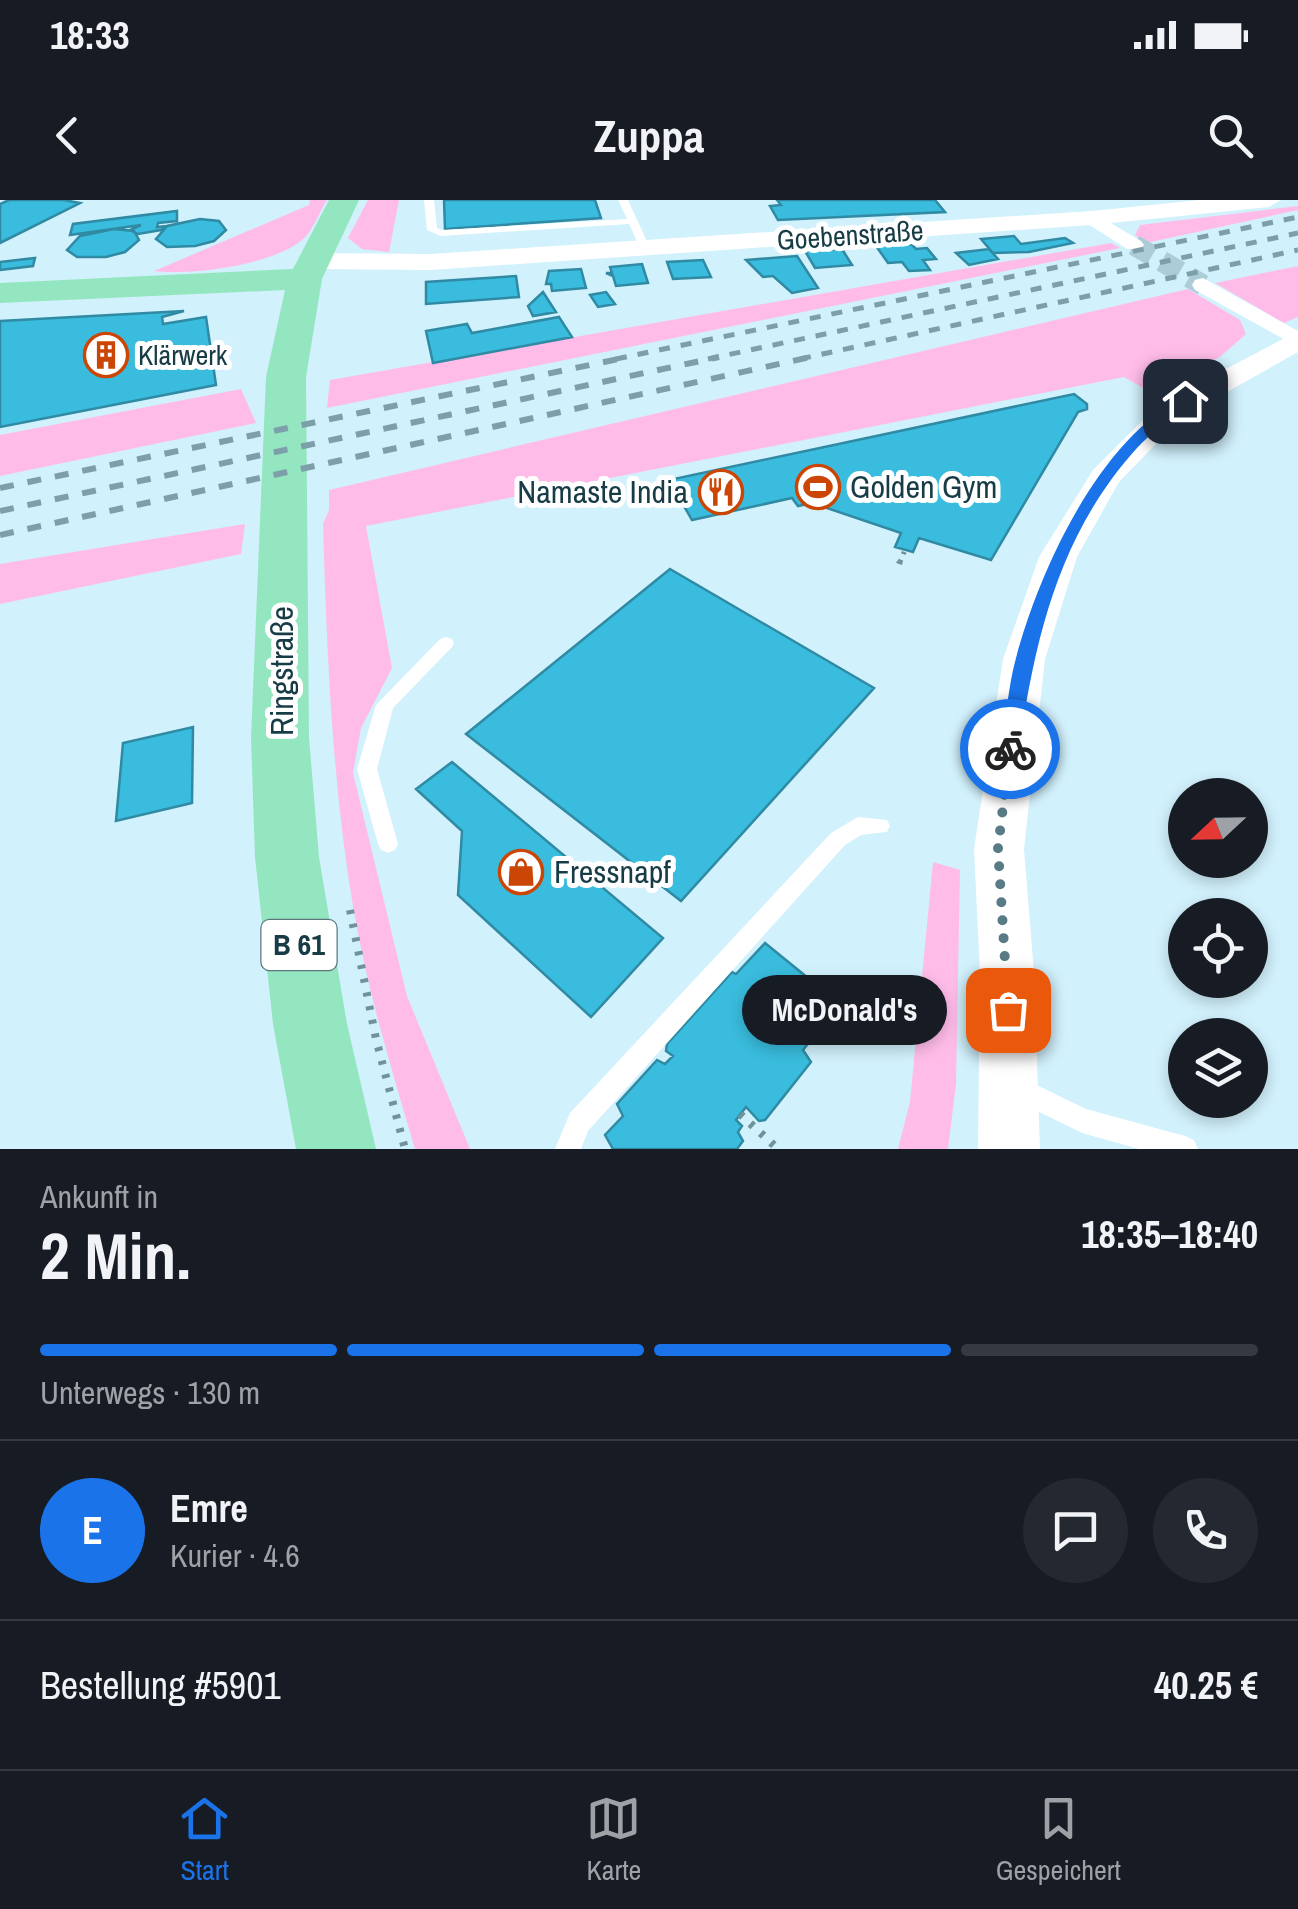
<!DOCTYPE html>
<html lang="de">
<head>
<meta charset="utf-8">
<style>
  :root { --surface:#171b24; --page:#242831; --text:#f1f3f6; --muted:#9ea1a6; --line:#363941; --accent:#1a73e8 }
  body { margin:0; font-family:"Archivo Narrow",sans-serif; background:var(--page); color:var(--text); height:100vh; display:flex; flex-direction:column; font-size:38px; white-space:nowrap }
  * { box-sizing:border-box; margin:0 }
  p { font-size:32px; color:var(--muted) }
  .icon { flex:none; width:55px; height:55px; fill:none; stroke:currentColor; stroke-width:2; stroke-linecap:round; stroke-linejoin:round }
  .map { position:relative; height:949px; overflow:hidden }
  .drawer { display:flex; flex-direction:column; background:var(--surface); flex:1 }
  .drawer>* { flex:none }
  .needle { width:65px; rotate:248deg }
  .buttons { position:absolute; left:1168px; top:578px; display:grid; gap:20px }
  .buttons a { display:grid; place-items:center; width:100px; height:100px; border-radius:50%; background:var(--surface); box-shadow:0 5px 15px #0003; font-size:50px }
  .pin { position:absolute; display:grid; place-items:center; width:85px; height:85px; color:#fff; margin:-42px; border-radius:20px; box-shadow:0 5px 15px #0006 }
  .courier { position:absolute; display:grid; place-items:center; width:100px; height:100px; margin:-50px; border:8px solid #1a73e8; border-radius:50%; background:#fff; color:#222; box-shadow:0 2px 12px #0007 }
  .bubble { position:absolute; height:70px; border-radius:35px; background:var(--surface); box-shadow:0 5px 15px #0003; font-size:32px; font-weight:800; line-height:70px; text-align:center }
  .overview em { font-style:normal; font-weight:800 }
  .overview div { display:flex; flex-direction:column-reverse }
  .overview { display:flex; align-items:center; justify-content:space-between; height:170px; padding:0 40px }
  h1 { font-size:65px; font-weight:800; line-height:75px }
  .bar { display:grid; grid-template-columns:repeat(4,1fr); gap:15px 10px; align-content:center; height:120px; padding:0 40px }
  .bar i { height:12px; border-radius:8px; background:var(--line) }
  .bar .current { background:var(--accent) }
  .bar p { grid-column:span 4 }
  .line { display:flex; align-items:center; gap:25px; padding:0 40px; border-top:2px solid var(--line) }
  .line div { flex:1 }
  .round { display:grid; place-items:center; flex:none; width:105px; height:105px; border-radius:52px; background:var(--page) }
  .status { display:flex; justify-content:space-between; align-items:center; height:70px; padding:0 50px; background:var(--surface); direction:ltr }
  .status svg { height:28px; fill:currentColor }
  header { display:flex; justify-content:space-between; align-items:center; height:130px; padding:0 40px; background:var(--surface); font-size:45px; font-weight:800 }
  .tab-bar { display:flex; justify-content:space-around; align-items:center; height:140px; border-top:2px solid var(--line); background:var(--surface); font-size:28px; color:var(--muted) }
  .tab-bar a { display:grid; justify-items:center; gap:5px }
  .tab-bar .current { color:var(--accent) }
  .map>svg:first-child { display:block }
  .green { fill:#ffbce9 }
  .building { fill:#39bcdd; stroke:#308aa3; stroke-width:2.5 }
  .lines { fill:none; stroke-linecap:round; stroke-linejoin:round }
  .minor-tunnel { stroke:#accdd8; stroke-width:21; stroke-dasharray:21 11; stroke-linecap:butt }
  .path-far2 { stroke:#6f929c; stroke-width:5; stroke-dasharray:2.5 6; stroke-linecap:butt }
  .path-far1 { stroke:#6f929c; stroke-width:6; stroke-dasharray:2.5 8; stroke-linecap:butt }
  .path { stroke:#6f929c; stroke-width:8; stroke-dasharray:4 10; stroke-linecap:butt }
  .service { fill:#fff; fill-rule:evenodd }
  .minor { fill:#fff; fill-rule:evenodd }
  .tertiary { fill:#fff; fill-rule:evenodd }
  .primary { fill:#93e6bf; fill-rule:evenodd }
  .rail-far1 { stroke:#7d9faa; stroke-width:5; stroke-dasharray:11 11; stroke-linecap:butt }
  .rail { stroke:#7d9faa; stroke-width:6; stroke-dasharray:14 14; stroke-linecap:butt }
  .route { fill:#1a73e8 }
  .done { stroke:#587b86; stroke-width:10; stroke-dasharray:0 18 }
  .labels { text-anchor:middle; stroke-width:10; stroke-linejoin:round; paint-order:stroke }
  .far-street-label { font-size:28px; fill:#173c46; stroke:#fff }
  .far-poi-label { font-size:28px; fill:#173c46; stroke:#fff; text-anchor:start }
  .shield { fill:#fff; stroke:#5d767e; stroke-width:2.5 }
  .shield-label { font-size:30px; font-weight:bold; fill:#173c46 }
  .poi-label { font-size:32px; fill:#173c46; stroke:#fff; text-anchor:start }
  .street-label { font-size:32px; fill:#173c46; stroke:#fff }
</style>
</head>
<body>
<div class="status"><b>18:33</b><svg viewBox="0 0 49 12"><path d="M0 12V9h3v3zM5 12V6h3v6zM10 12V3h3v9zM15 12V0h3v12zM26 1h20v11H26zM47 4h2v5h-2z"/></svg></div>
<header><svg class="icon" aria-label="back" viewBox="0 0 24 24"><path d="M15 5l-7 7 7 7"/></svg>Zuppa<svg class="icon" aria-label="search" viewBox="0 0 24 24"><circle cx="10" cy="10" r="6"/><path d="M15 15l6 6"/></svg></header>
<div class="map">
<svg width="1298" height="949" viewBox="0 0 1298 949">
  <rect width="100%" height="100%" fill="#d1f1fc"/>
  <!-- green -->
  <path class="green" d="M310 0H327C320 11 315 25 307 35 283 64 190 76 154 71L309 5Z
    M368 0H399L389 52 362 49 348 38Z
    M1298 6V10L1146 43 1135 35 1140 25Z
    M1111 43 1120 48 327 208 330 180Z
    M1298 66V117L1284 123 1215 83Z
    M1188 89 1240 120 1246 134 1220 157 1145 189 1124 177 366 326 392 468 361 528 353 573 407 796 470 949H415C392 871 368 792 354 712 332 584 327 454 323 324L329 310V290Z
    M241 189 256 223 0 276V235Z
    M245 324 241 354 0 404V364Z
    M933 662 960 670 956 884 948 949H898L910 902Z"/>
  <!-- building -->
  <path class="building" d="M9 0H64L80 3 0 43V4Z
    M444 0H595L601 18 445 29Z
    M777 0H935L945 12 778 20 770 6 781 5Z
    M177 11V21L158 23 157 27 167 26 161 30 138 34 130 30 141 25 70 35 73 24Z
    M200 19 219 21 226 30 214 41 195 46 167 47 156 39 167 26Z
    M114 29 134 31 139 40 125 52 106 57H77L67 50 80 36Z
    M1014 36 1021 44 1065 38 1073 43 1029 52 993 53 981 39Z
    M911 44 916 49 927 48 936 59 923 60 930 70 909 71 902 62 888 63 876 46Z
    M842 49 852 65 815 68 805 51Z
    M989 49 998 59 969 65 956 53Z
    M797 56 818 88 792 93 773 76 763 77 746 60Z
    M35 58 33 66 0 70V62Z
    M703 60 711 77 673 79 667 62Z
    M642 64 648 83 616 86 613 76 606 73H612L610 67Z
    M581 69 586 88 552 91 551 84H546L549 71Z
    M516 76 519 97 426 104V82Z
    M543 92 556 112 533 116 528 106Z
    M606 92 615 104 598 107 590 95Z
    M184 111 162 117 163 124 206 117 216 185 0 227V121Z
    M559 117 572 137 433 163 426 131 467 124 472 133Z
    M1074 194 1087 204V209L1078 212 991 360 919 338 913 352 895 347 901 333 812 303 798 306 792 298 692 320 669 280Z
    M670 369 874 488 681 701 466 534Z
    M193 527 192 603 116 621 123 543Z
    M452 562 663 738 591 817 458 695 462 631 416 589Z
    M765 743 840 804 803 850 811 862 765 920 759 921 746 907 736 920 742 926 738 932 743 941 737 949H613L605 935 623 916 617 904 657 860 665 864 673 856 666 851 667 844 732 772 736 774Z"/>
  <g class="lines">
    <!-- minor-tunnel -->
    <path class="minor-tunnel" d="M1134 45 1203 85"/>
    <!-- path-far2 -->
    <path class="path-far2" d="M900 362 905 350"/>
    <!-- path-far1 -->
    <path class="path-far1" d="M899 364 901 359"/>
    <!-- path -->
    <path class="path" d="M350 710 376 839 405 949
      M740 914 778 949"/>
    <!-- service -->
    <path class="service" d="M424 0H434L437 28 442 30 627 19 618 0H628L650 48 641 50 629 24 441 36 427 30Z
      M446 437 452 439 454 443 452 447 393 508 377 569 398 644 395 650 388 653 381 650 378 644 357 569 376 505 440 439Z
      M858 617 887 620 890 626 887 632 861 635 845 645 588 931 581 949H555L570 913 831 633Z
      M1020 877 1086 909 1185 936 1194 940 1198 949H1139L1082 933 1011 898 1008 889 1011 880Z"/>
    <!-- minor -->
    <path class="minor" d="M1092 12 1141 41 1144 45 1141 49H1127L1085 22 1082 18Z
      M1203 78 1298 131V147L1195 90 1192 85 1195 80Z"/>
    <!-- tertiary -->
    <path class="tertiary" d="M1200 0H1281L1269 7 1092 25 431 70 312 69 299 61 312 53 431 54 1092 11Z
      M1298 131V152L1181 218 1119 282 1077 357 1045 459 1024 649 1034 773 1040 949H978L980 773 974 649 1003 459 1039 357 1093 270 1159 204Z"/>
    <!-- primary -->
    <path class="primary" d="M329 0H359L322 79 306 177 309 538 319 657 347 824 376 949H296L273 824 255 657 251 538 266 177 285 90 0 103V83L293 69Z"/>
    <!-- rail-far1 -->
    <path class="rail-far1" d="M616 159 1298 17
      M708 159 1298 33
      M800 159 1298 50"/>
    <!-- rail -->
    <path class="rail" d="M0 288 628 157
      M0 311 719 157
      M0 335 811 157"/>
  </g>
  <!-- route -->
  <path class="route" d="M1185 197 1189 204C1172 218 1152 232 1137 248 1059 334 1035 438 1019 549L1016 554H1004L1001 549C1006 519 1008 487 1016 458 1039 371 1100 237 1185 197Z"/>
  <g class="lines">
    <!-- done -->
    <path class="done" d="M1008 810 998 648 1010 549"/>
  </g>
  <!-- icons -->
  <defs>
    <symbol id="building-ring" viewBox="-11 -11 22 22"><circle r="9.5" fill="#fff" stroke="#cb4505" stroke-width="1.5"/><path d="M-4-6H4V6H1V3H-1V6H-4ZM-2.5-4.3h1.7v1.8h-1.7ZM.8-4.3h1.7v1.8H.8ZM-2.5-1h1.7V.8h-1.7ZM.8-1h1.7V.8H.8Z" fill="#cb4505"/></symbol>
    <symbol id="stadium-ring" viewBox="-11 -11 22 22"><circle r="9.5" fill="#fff" stroke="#cb4505" stroke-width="1.5"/><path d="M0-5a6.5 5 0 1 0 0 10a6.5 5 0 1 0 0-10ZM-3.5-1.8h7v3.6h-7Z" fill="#cb4505"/></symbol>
    <symbol id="restaurant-ring" viewBox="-11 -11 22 22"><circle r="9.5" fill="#fff" stroke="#cb4505" stroke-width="1.5"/><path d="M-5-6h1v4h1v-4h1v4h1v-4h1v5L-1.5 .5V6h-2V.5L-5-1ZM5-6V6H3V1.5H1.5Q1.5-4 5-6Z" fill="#cb4505"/></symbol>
    <symbol id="shop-ring" viewBox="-11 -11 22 22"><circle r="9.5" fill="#fff" stroke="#cb4505" stroke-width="1.5"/><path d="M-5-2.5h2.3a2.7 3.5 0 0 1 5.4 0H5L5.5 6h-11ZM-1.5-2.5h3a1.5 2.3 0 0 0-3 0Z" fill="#cb4505"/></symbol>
  </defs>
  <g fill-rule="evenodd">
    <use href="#building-ring" x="81" y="130" width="50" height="50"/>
    <use href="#stadium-ring" x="793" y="262" width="50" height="50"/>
    <use href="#restaurant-ring" x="696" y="267" width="50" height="50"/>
    <use href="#shop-ring" x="496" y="647" width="50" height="50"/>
  </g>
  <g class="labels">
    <!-- far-street labels -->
    <g class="far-street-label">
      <text transform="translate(850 35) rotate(-4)" y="10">Goebenstraße</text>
    </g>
    <!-- far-poi labels -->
    <g class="far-poi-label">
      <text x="138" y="165">Klärwerk</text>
    </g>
    <!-- shield labels -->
    <rect class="shield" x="261.5" y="720" width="75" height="50" rx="8"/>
    <g class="shield-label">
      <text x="299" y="755">B 61</text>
    </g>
    <!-- poi labels -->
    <g class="poi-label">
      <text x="850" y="298">Golden Gym</text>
      <text x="688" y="303" text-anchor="end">Namaste India</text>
      <text x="554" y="683">Fressnapf</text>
    </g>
    <!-- street labels -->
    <g class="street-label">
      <text transform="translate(282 471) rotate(-90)" y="11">Ringstraße</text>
    </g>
  </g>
</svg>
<div class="buttons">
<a><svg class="needle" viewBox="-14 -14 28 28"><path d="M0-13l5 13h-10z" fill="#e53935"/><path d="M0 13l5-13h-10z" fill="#9ea1a6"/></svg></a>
<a><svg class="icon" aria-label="locate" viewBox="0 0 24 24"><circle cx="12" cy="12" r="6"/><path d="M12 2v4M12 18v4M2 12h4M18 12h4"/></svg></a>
<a><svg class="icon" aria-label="layers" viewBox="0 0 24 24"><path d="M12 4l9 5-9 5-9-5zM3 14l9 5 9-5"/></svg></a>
</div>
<div class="pin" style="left:1008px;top:810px;background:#ea580c"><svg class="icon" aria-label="bag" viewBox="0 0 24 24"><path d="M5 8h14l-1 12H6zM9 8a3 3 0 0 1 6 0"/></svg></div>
<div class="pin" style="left:1185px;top:201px;background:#1f2937"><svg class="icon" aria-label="home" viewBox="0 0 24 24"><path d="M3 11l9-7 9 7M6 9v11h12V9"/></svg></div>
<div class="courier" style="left:1010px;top:549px"><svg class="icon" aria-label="bike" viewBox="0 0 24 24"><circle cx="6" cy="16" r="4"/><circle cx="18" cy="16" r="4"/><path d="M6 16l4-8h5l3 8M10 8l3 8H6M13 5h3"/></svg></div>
<div class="bubble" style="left:742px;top:775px;width:205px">McDonald's</div>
</div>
<section class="drawer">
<div class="overview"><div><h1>2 Min.</h1><p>Ankunft in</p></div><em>18:35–18:40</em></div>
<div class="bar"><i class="current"></i><i class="current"></i><i class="current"></i><i></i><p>Unterwegs · 130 m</p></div>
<div class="line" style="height:180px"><b class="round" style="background:var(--accent);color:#fff">E</b><div><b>Emre</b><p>Kurier · 4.6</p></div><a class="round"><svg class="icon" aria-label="chat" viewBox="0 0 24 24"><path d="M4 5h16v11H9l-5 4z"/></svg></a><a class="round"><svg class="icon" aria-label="phone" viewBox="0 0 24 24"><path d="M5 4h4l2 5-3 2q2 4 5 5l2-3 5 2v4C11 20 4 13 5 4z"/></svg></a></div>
<div class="line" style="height:130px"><div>Bestellung #5901</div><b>40.25 €</b></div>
</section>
<nav class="tab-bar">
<a class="current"><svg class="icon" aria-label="home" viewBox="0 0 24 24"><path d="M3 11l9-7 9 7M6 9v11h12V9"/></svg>Start</a>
<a><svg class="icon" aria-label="map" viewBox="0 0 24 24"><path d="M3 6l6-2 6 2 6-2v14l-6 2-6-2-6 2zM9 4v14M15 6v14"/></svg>Karte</a>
<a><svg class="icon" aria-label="saved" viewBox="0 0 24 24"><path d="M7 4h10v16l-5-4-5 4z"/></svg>Gespeichert</a>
</nav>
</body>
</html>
